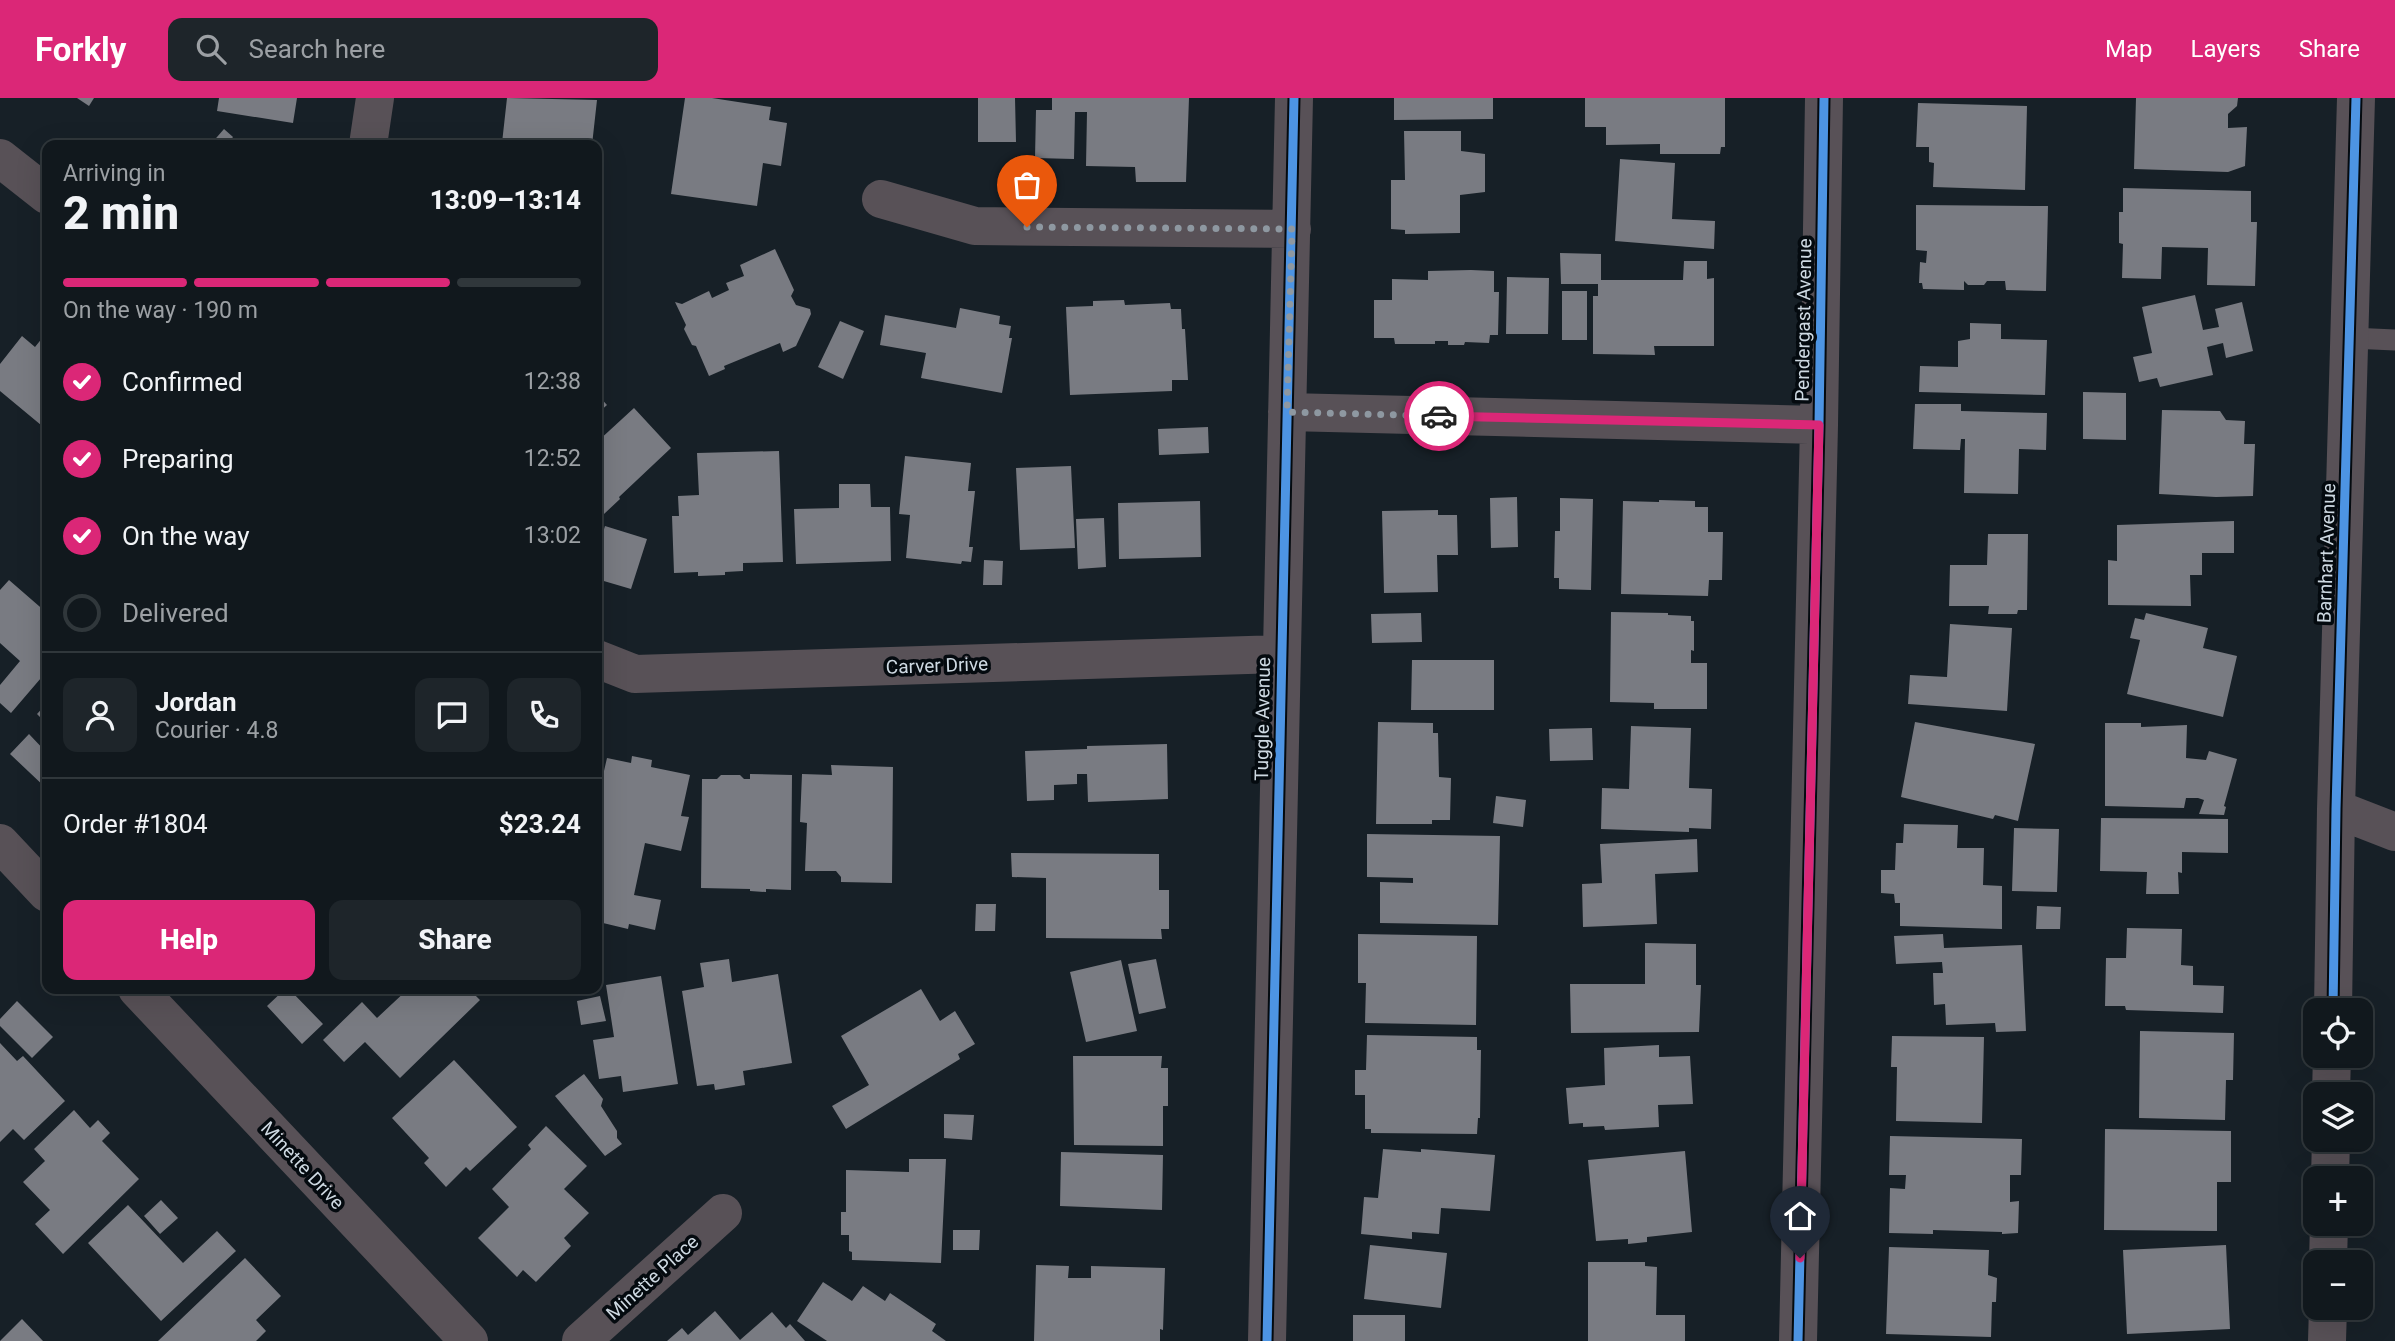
<!DOCTYPE html>
<html lang="en">
<head>
<meta charset="utf-8">
<style>
  :root { --surface:#11181d; --page:#1e252a; --text:#f1f3f6; --muted:#9ca0a4; --line:#30373b; --accent:#db2777 }
  body { margin:0; font-family:Roboto,sans-serif; background:var(--page); color:var(--text); height:100vh; display:flex; flex-direction:column; font-size:26px; white-space:nowrap }
  * { box-sizing:border-box; margin:0 }
  p { font-size:23px; color:var(--muted) }
  .icon { flex:none; width:38px; height:38px; fill:none; stroke:currentColor; stroke-width:2; stroke-linecap:round; stroke-linejoin:round }
  .map { position:relative; flex:1; overflow:hidden }
  .details { position:absolute; left:42px; top:42px; width:560px; height:854px; display:flex; flex-direction:column; background:var(--surface); border-radius:14px; box-shadow:0 7px 28px #0002,0 0 0 2px var(--line) }
  .details>* { flex:none }
  .fabs { position:absolute; left:2303px; top:900px; display:grid; gap:14px }
  .fabs a { display:grid; place-items:center; width:70px; height:70px; border-radius:14px; background:var(--surface); box-shadow:0 7px 28px #0002,0 0 0 2px var(--line); font-size:35px }
  .pin { position:absolute; display:grid; place-items:center; width:60px; height:60px; color:#fff; margin:-72px -30px; border-radius:50% 50% 50% 0; rotate:-45deg; box-shadow:0 0 7px #0007 }
  .pin .icon { rotate:45deg }
  .courier { position:absolute; display:grid; place-items:center; width:70px; height:70px; margin:-35px; border:5px solid #db2777; border-radius:50%; background:#fff; color:#222; box-shadow:0 2px 9px #0007 }
  .overview em { font-style:normal; font-weight:800 }
  .overview div { display:flex; flex-direction:column-reverse }
  .overview { display:flex; align-items:center; justify-content:space-between; height:119px; padding:0 21px }
  h1 { font-size:46px; font-weight:800; line-height:52px }
  .bar { display:grid; grid-template-columns:repeat(4,1fr); gap:10px 7px; align-content:center; height:84px; padding:0 21px }
  .bar i { height:9px; border-radius:5px; background:var(--line) }
  .bar .current { background:var(--accent) }
  .bar p { grid-column:span 4 }
  .line { display:flex; align-items:center; gap:18px; padding:0 21px; border-top:2px solid var(--line) }
  .line div { flex:1 }
  .round { display:grid; place-items:center; flex:none; width:74px; height:74px; border-radius:14px; background:var(--page) }
  ol { padding:0 21px; list-style:none }
  li { display:flex; align-items:center; gap:21px; height:77px }
  li p { margin-inline-start:auto }
  li .icon { padding:7px; border-radius:50%; background:var(--accent); color:#fff; stroke-width:4 }
  li:last-child { color:var(--muted) }
  li i { width:38px; height:38px; border:4px solid var(--line); border-radius:50% }
  .action { display:flex; gap:14px; margin-top:auto; padding:14px 21px }
  .action a { flex:1; height:80px; border-radius:14px; background:var(--accent); color:#fff; font-size:28px; font-weight:800; line-height:80px; text-align:center }
  .action a+a { background:var(--page); color:var(--text) }
  header { display:flex; align-items:center; gap:42px; box-sizing:border-box; height:98px; padding:0 35px; background:var(--accent); color:#fff }
  header strong { font-size:33px }
  nav { display:flex; gap:38px; margin-inline-start:auto; font-size:24px }
  .search { width:490px; height:63px; background:var(--page); display:flex; align-items:center; gap:18px; box-sizing:border-box; padding:0 24px; border-radius:14px; color:var(--muted); font-size:26px }
  .map>svg:first-child { display:block }
  .building { fill:#797b82 }
  .lines { fill:none; stroke-linecap:round; stroke-linejoin:round }
  .lane { stroke:#585157; stroke-width:21 }
  .street { stroke:#585157; stroke-width:38 }
  .cycleway-casing { stroke:#040a0f; stroke-width:13 }
  .cycleway { stroke:#4d94e3; stroke-width:9 }
  .done { stroke:#8e98a1; stroke-width:7; stroke-dasharray:0 12.6 }
  .route { stroke:#db2777; stroke-width:9 }
  .labels { text-anchor:middle; stroke-width:7; stroke-linejoin:round; paint-order:stroke }
  .street-label { font-size:19px; fill:#ced9e2; stroke:#040a0f }
</style>
</head>
<body>
<header>
<strong>Forkly</strong>
<div class="search"><svg class="icon" aria-label="search" viewBox="0 0 24 24"><circle cx="10" cy="10" r="6"/><path d="M15 15l6 6"/></svg>Search here</div>
<nav><a>Map</a><a>Layers</a><a>Share</a></nav>
</header>
<div class="map">
<svg width="2395" height="1243" viewBox="0 0 2395 1243">
  <rect width="100%" height="100%" fill="#172027"/>
  <!-- building -->
  <path class="building" d="M77 0H94L89 8Z
    M219 0H297L293 25 217 13Z
    M507 0 597 2 592 47H521L502 45Z
    M685 0H712L771 9 769 22 787 25 781 68 763 65 757 108 671 96Z
    M978 0H1015L1016 44H978Z
    M1052 0H1189L1186 84H1136L1135 69 1086 68 1087 14H1075L1074 61 1035 60 1036 12H1052Z
    M1394 0H1493V21L1394 22Z
    M1585 0H1725V49H1721L1720 56H1660V46L1606 47V29H1585Z
    M2136 0H2238L2237 8 2228 16V30L2247 29 2245 68 2228 74 2134 71Z
    M1918 5 2027 8 2025 92 1933 89 1934 65 1929 64V49H1916Z
    M224 31 233 39 230 43 235 47H210Z
    M1404 33H1461V53L1485 56V94L1460 97V135L1405 136V132L1391 131V82H1405Z
    M1620 61 1675 65 1672 121 1715 123 1714 151 1615 143Z
    M2123 90 2251 93V124H2257L2255 188 2207 187 2208 150 2162 149 2161 181 2122 180 2123 146 2119 145V114H2123Z
    M1916 107 2048 108 2046 193 2006 192 2005 183H1987L1984 187H1968L1964 183V192L1923 191 1922 185H1919L1920 164 1926 165 1927 153 1916 152Z
    M775 151 794 192 791 198 796 207 810 211 811 216 796 248 783 254 780 245 724 268 725 271 709 278 696 248 692 247 684 231 686 227 675 204 682 206 709 193 712 200 729 192 726 185 744 178 740 167Z
    M1560 155 1601 156V182H1683L1684 163H1707V181L1714 180V248H1654L1655 257 1593 256V198H1598V186H1561Z
    M1471 172 1494 173V194H1499L1498 237H1490L1489 245 1465 244 1464 247H1448V243H1435V246H1395L1394 240H1374V202H1392V181L1428 182V173Z
    M1507 179 1549 180 1548 236H1506Z
    M1562 193H1587V242H1562Z
    M2195 197 2203 232 2219 229 2215 211 2242 204 2253 253 2226 260 2223 245 2207 249 2213 277 2160 289 2157 280 2139 284 2133 259 2152 255 2142 209Z
    M1124 202 1125 207 1170 205 1171 211H1181L1182 231H1185L1188 282H1172V293L1070 297 1066 209 1093 208V203Z
    M960 210 1000 218 999 226 1011 228 1009 240H1012L1002 295 921 280 926 255 880 247 885 217 956 230Z
    M840 223 864 233 843 281 818 269Z
    M1970 225 2001 226V241L2047 242 2045 297 1919 294 1920 268 1958 269V243L1970 241Z
    M47 234V332L0 293V266L22 238 35 249Z
    M2083 294 2126 295V342L2083 341Z
    M597 296 607 307 597 316Z
    M1915 306H1961V313L2047 315 2046 352 2019 351 2018 396 1964 395 1965 341H1961L1960 352 1913 351Z
    M634 310 671 350 619 399 620 401 604 416 602 414 597 419V344Z
    M2162 312 2220 313 2226 322 2245 323 2244 346H2255L2253 398 2216 399 2159 396Z
    M1208 329 1209 355 1159 357 1158 331Z
    M779 353 783 464 743 465V473L725 474V477L698 478V474L674 475 672 418H679L678 398 699 397 697 355Z
    M905 358 971 365 968 393H975L969 449H973L971 464 962 463 961 466 906 460 910 417 899 416Z
    M1071 368 1075 450 1020 452 1016 370Z
    M839 386H870L871 409H890L891 463 796 466 794 411 839 410Z
    M1517 399 1518 449 1491 450 1490 400Z
    M1560 400 1593 401 1591 492 1559 491V480H1554L1555 433H1560Z
    M1659 402 1695 403V409H1708V434H1723L1722 482H1709L1708 498 1621 496 1623 403 1659 404Z
    M1200 403 1201 459 1119 461 1118 405Z
    M1438 412V417H1457L1458 457H1437L1438 494 1384 495 1382 413Z
    M1104 420 1106 469 1078 471 1076 421Z
    M2234 423V455H2202V477H2190L2191 508 2108 507V462L2117 463V427Z
    M605 428 647 441 631 491 597 481V454Z
    M1988 436H2028L2027 512H2018L2017 516H1988L1989 508H1949L1950 467H1987Z
    M984 462 1003 463 1002 487H983Z
    M9 482 47 515V573L11 615 0 605V587L20 563 0 545V492Z
    M1611 514 1668 515V517L1691 518V523H1694V553L1691 552V565H1707V611H1654V605L1610 604Z
    M1421 515 1422 544 1372 545 1371 516Z
    M2146 515 2208 530 2203 550 2237 558 2223 619 2127 596 2140 542 2130 540 2135 520 2144 522Z
    M1950 526 2012 530 2007 613 1908 606 1910 577 1947 579Z
    M1412 562H1494V612H1411Z
    M47 605V626L37 616Z
    M1378 624 1433 625V635H1438L1439 679 1451 680 1450 722H1432V726H1376Z
    M1915 624 2035 646 2018 723 1995 717 1993 721 1901 699Z
    M2105 625H2141V629L2187 627 2186 660 2206 662 2209 653 2237 661 2224 708 2226 709 2224 717 2199 716 2204 702 2198 700H2186L2184 710 2105 708Z
    M1631 628 1691 630 1689 690 1712 691 1711 731 1689 730V734L1601 731 1602 690 1629 691Z
    M1592 630 1593 662 1550 663 1549 631Z
    M29 636 47 655V691L10 656Z
    M1167 646 1168 701 1088 704 1087 676H1077V686L1054 687V702L1027 703 1025 653 1087 651V648Z
    M632 658 652 662 651 669 690 677 681 718 689 719 681 753 645 745 634 797 661 802 655 832 629 826 628 831 603 825 602 830 597 829V709L601 689 597 686 600 672 604 673 607 660 631 665Z
    M831 667 893 669 892 785 841 784V779L836 773H805L807 725 800 724 802 676 832 677Z
    M750 676 792 677 791 792 766 791V794L750 793V791L701 790 702 681H717L721 677H740L744 681H750Z
    M1496 698 1526 702 1523 729 1493 725Z
    M2101 720 2228 721V755L2182 754V775L2178 774 2179 796H2146L2147 774 2100 773Z
    M1904 726 1958 727 1957 750H1984L1983 787 2002 788V831L1900 828V805H1895L1894 796 1881 795V772H1895L1896 745H1903Z
    M2014 730 2059 731 2057 794 2012 793Z
    M1367 736 1500 738 1498 827 1380 825V784L1413 785V780L1367 779Z
    M1697 741 1698 774 1655 776 1657 826 1583 829 1582 786 1602 785 1600 746Z
    M1011 755 1159 756V792H1169V831H1161L1162 841 1046 840V780L1012 779Z
    M976 806H996L995 833H975Z
    M2037 808 2061 809 2060 831H2036Z
    M2127 830 2182 831 2181 867 2193 868V887L2224 888 2223 915 2126 912 2125 908H2105L2106 860H2126Z
    M1358 836 1477 838 1476 927 1365 925 1366 885H1358Z
    M1943 836 1944 850 2022 847 2026 933 1996 934 1995 925 1946 927 1945 906 1934 907 1933 875H1943L1942 864 1896 866 1894 838Z
    M1645 845 1696 846V887H1701L1699 934 1571 935 1570 886H1645Z
    M729 861 732 884 778 876 792 965 743 973 745 987 715 992 714 986 697 988 682 893 704 889 700 865Z
    M1156 861 1166 910 1139 916 1128 866Z
    M1121 862 1137 933 1086 944 1070 874Z
    M661 878 678 986 623 994 621 978 599 981 593 942 614 939 606 887Z
    M285 891H289L323 926 302 946 267 908Z
    M408 891H469L480 902 400 980 365 944 344 964 323 942 362 904 377 920Z
    M921 891 940 923 955 913 975 946 958 956 960 961 846 1031 832 1008 869 987 841 938Z
    M600 898 606 923 581 927 577 903Z
    M17 903 53 939 32 960 0 928V921Z
    M2140 933 2234 935 2233 982H2226L2225 1022 2139 1020Z
    M1367 937 1477 939V952H1481L1480 1020H1478L1477 1036 1371 1035V1031H1365V997H1355V972H1366Z
    M1892 938 1984 939 1982 1025 1896 1023 1897 969H1891Z
    M0 945 17 963 23 958 65 1003 24 1042 13 1031 0 1044Z
    M1659 947V959L1690 958 1693 1006 1658 1007 1659 1029 1605 1032 1604 1028 1583 1029V1025L1569 1026 1566 990 1605 987 1604 950Z
    M1073 958H1162L1161 970H1168V1008H1163V1048L1074 1047Z
    M454 962 517 1029 470 1073 466 1069 446 1089 424 1065 429 1060 392 1020Z
    M584 976 603 1001 601 1008 617 1033V1040L622 1046 605 1058 555 998Z
    M74 1012 90 1030 98 1022 110 1035 102 1043 139 1081 63 1156 35 1126 50 1112 23 1084 45 1063 34 1051Z
    M944 1016 974 1017 972 1042 944 1040Z
    M546 1028 587 1068 564 1091 589 1115 564 1140 571 1148 536 1184 523 1172 517 1179 478 1140 509 1109 492 1091 531 1051 528 1047Z
    M2105 1031 2231 1033V1084H2217V1133L2104 1132Z
    M1890 1038 2022 1041 2021 1077H2010V1104L2019 1103 2018 1135 2002 1136V1134L1933 1132V1136L1889 1135 1890 1090 1905 1091 1906 1077H1889Z
    M1383 1051 1421 1054V1051L1495 1057 1490 1113 1441 1110 1439 1136 1412 1134V1141L1361 1136 1364 1099 1378 1100Z
    M1685 1053 1692 1134 1647 1139V1144L1628 1146V1141L1596 1143 1588 1062Z
    M1061 1054 1163 1057 1162 1112 1060 1108Z
    M909 1061H946L941 1165 852 1162V1154L849 1153V1137H841V1114H846V1072L909 1074Z
    M161 1102 178 1120 160 1136 144 1118Z
    M128 1107 183 1165 217 1133 236 1153 161 1223 88 1145Z
    M953 1132H980L979 1152H953Z
    M1370 1147 1447 1155 1441 1210 1364 1201Z
    M2226 1147 2230 1231 2127 1236 2123 1152Z
    M1889 1149 1989 1152 1988 1177 1997 1180 1996 1204H1992L1991 1239 1886 1236Z
    M245 1160 281 1198 256 1222 266 1233 256 1243H158Z
    M1588 1164H1645V1168L1657 1169 1656 1217H1685V1243H1588Z
    M1036 1167 1069 1168 1068 1180H1091V1168L1165 1170 1163 1232 1160 1231V1243H1034Z
    M823 1184 852 1203 863 1188 885 1203 890 1195 936 1226 932 1233 946 1243H827L797 1223Z
    M715 1213 740 1242 772 1214 786 1230 790 1226 805 1243H667L682 1230 688 1237Z
    M1353 1217H1405V1243H1353Z
    M22 1221 43 1243H0Z"/>
  <g class="lines">
    <!-- lane -->
    <path class="lane" d="M2351 240 2395 242"/>
    <!-- street -->
    <path class="street" d="M368 47 375 0
      M0 60 47 97
      M881 101 975 128 1292 131
      M1287 314 1819 327
      M597 561 635 576 1280 556
      M2336 711 2395 734
      M0 745 47 795
      M137 891 469 1243
      M2333 912 2336 711 2356 0
      M2331 996 2332 957
      M2330 1080 2331 1041
      M2328 1164 2329 1125
      M581 1243 723 1115
      M1267 1243 1294 0
      M1798 1243 1819 327 1824 0
      M2327 1243 2328 1209"/>
    <defs>
      <path id="cycleway" d="M2333 912 2336 711 2356 0
        M1267 1243 1294 0
        M1798 1243 1819 327 1824 0"/>
    </defs>
    <!-- cycleway casing -->
    <use href="#cycleway" class="cycleway-casing"/>
    <!-- cycleway -->
    <use href="#cycleway" class="cycleway"/>
  </g>
  <g class="lines">
    <!-- done -->
    <path class="done" d="M1027 129 1292 131 1287 314 1439 318"/>
    <!-- route -->
    <path class="route" d="M1439 318 1819 327 1800 1160"/>
  </g>
  <g class="labels">
    <!-- street labels -->
    <g class="street-label">
      <text transform="translate(1803 222) rotate(-89)" y="7">Pendergast Avenue</text>
      <text transform="translate(2326 455) rotate(-88)" y="7">Barnhart Avenue</text>
      <text transform="translate(937 567) rotate(-2)" y="7">Carver Drive</text>
      <text transform="translate(1262 621) rotate(-89)" y="7">Tuggle Avenue</text>
      <text transform="translate(303 1067) rotate(47)" y="7">Minette Drive</text>
      <text transform="translate(652 1179) rotate(-42)" y="7">Minette Place</text>
    </g>
  </g>
</svg>
<div class="fabs">
<a><svg class="icon" aria-label="locate" viewBox="0 0 24 24"><circle cx="12" cy="12" r="6"/><path d="M12 2v4M12 18v4M2 12h4M18 12h4"/></svg></a>
<a><svg class="icon" aria-label="layers" viewBox="0 0 24 24"><path d="M12 4l9 5-9 5-9-5zM3 14l9 5 9-5"/></svg></a>
<a>+</a>
<a>−</a>
</div>
<div class="pin" style="left:1027px;top:129px;background:#ea580c"><svg class="icon" aria-label="bag" viewBox="0 0 24 24"><path d="M5 8h14l-1 12H6zM9 8a3 3 0 0 1 6 0"/></svg></div>
<div class="pin" style="left:1800px;top:1160px;background:#1f2937"><svg class="icon" aria-label="home" viewBox="0 0 24 24"><path d="M3 11l9-7 9 7M6 9v11h12V9"/></svg></div>
<div class="courier" style="left:1439px;top:318px"><svg class="icon" aria-label="car" viewBox="0 0 24 24"><path d="M5 17H2v-5l4-1 3-4h7l3 4 3 1v5h-3M9 17h6M6 11h13"/><circle cx="7" cy="17" r="2"/><circle cx="17" cy="17" r="2"/></svg></div>
<section class="details">
<div class="overview"><div><h1>2 min</h1><p>Arriving in</p></div><em>13:09–13:14</em></div>
<div class="bar"><i class="current"></i><i class="current"></i><i class="current"></i><i></i><p>On the way · 190 m</p></div>
<ol>
<li><svg class="icon" aria-label="check" viewBox="0 0 24 24"><path d="M5 12l5 5 9-10"/></svg>Confirmed<p>12:38</p></li>
<li><svg class="icon" aria-label="check" viewBox="0 0 24 24"><path d="M5 12l5 5 9-10"/></svg>Preparing<p>12:52</p></li>
<li><svg class="icon" aria-label="check" viewBox="0 0 24 24"><path d="M5 12l5 5 9-10"/></svg>On the way<p>13:02</p></li>
<li><i></i>Delivered</li>
</ol>
<div class="line" style="height:126px"><a class="round"><svg class="icon" aria-label="person" viewBox="0 0 24 24"><circle cx="12" cy="8" r="4"/><path d="M4 21q1-7 8-7t8 7"/></svg></a><div><b>Jordan</b><p>Courier · 4.8</p></div><a class="round"><svg class="icon" aria-label="chat" viewBox="0 0 24 24"><path d="M4 5h16v11H9l-5 4z"/></svg></a><a class="round"><svg class="icon" aria-label="phone" viewBox="0 0 24 24"><path d="M5 4h4l2 5-3 2q2 4 5 5l2-3 5 2v4C11 20 4 13 5 4z"/></svg></a></div>
<div class="line" style="height:91px"><div>Order #1804</div><b>$23.24</b></div>
<div class="action"><a>Help</a><a>Share</a></div>
</section>
</div>
</body>
</html>
